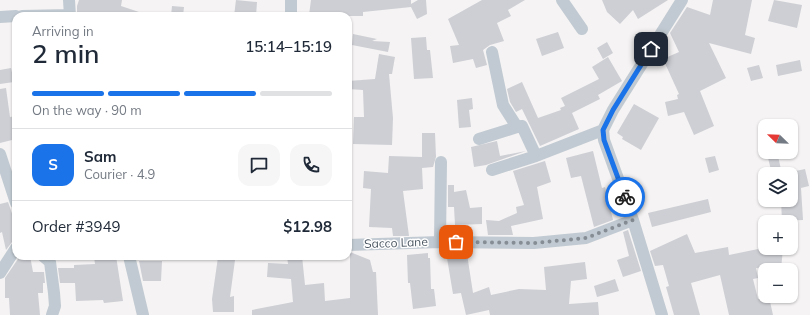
<!DOCTYPE html>
<html lang="en">
<head>
<meta charset="utf-8">
<style>
  :root { --surface:#fff; --page:#f6f6f7; --text:#1f2937; --muted:#747a83; --line:#e0e1e3; --accent:#1a73e8 }
  body { margin:0; font-family:Mulish,sans-serif; background:var(--page); color:var(--text); height:100vh; display:flex; flex-direction:column; font-size:15px; white-space:nowrap }
  * { box-sizing:border-box; margin:0 }
  p { font-size:13px; color:var(--muted) }
  .icon { flex:none; width:22px; height:22px; fill:none; stroke:currentColor; stroke-width:2; stroke-linecap:round; stroke-linejoin:round }
  .map { position:relative; flex:1; overflow:hidden }
  .side { position:absolute; left:12px; top:12px; width:340px; height:248px; display:flex; flex-direction:column; background:var(--surface); border-radius:12px; box-shadow:0 1px 3px #0004 }
  .side>* { flex:none }
  .needle { width:26px; rotate:293deg }
  .tools { position:absolute; left:758px; top:119px; display:grid; gap:8px }
  .tools a { display:grid; place-items:center; width:40px; height:40px; border-radius:8px; background:var(--surface); box-shadow:0 1px 3px #0004; font-size:20px }
  .pin { position:absolute; display:grid; place-items:center; width:34px; height:34px; color:#fff; margin:-17px; border-radius:8px; box-shadow:0 2px 6px #0006 }
  .courier { position:absolute; display:grid; place-items:center; width:40px; height:40px; margin:-20px; border:3px solid #1a73e8; border-radius:50%; background:#fff; color:#222; box-shadow:0 1px 5px #0007 }
  .headline em { font-style:normal; font-weight:600 }
  .headline div { display:flex; flex-direction:column-reverse }
  .headline { display:flex; align-items:center; justify-content:space-between; height:68px; padding:0 20px }
  h1 { font-size:26px; font-weight:600; line-height:30px }
  .bar { display:grid; grid-template-columns:repeat(4,1fr); gap:6px 4px; align-content:center; height:48px; padding:0 20px }
  .bar i { height:5px; border-radius:3px; background:var(--line) }
  .bar .current { background:var(--accent) }
  .bar p { grid-column:span 4 }
  .line { display:flex; align-items:center; gap:10px; padding:0 20px; border-top:1px solid var(--line) }
  .line div { flex:1 }
  .round { display:grid; place-items:center; flex:none; width:42px; height:42px; border-radius:12px; background:var(--page) }
  .map>svg:first-child { display:block }
  .building { fill:#cdcfd5 }
  .lines { fill:none; stroke-linecap:round; stroke-linejoin:round }
  .street { stroke:#c1cad2; stroke-width:12 }
  .done { stroke:#868d94; stroke-width:4; stroke-dasharray:0 7.2 }
  .route { stroke:#1a73e8; stroke-width:5 }
  .labels { text-anchor:middle; stroke-width:3; stroke-linejoin:round; paint-order:stroke }
  .street-label { font-size:12px; fill:#4a5661; stroke:#fff }
</style>
</head>
<body>
<div class="map">
<svg width="810" height="315" viewBox="0 0 810 315">
  <rect width="100%" height="100%" fill="#f5f3f3"/>
  <!-- building -->
  <path class="building" d="M79 0H122L121 6 145 14V16H77V6Z
    M236 0 257 2 256 16H234Z
    M311 0H411V4L418 0H426L427 14 417 19 411 7 363 12V16H318L309 15Z
    M482 0H525L508 10 511 16 497 23 504 41 490 45 483 50 487 65 476 68 473 59 453 63 450 46 459 45 448 19Z
    M602 0H668L638 19 633 10 620 24 607 12Z
    M713 0H752L745 35 755 38 751 54 709 43 726 78 700 91 714 126 694 135 684 112 668 116 665 102 678 99 677 95 679 94 663 59 679 52 670 33 687 7 710 15Z
    M774 0 802 5 797 28 768 21Z
    M172 6 184 7 183 16H171Z
    M558 32 564 48 542 56 536 39Z
    M353 34 377 39 372 41 390 42 388 52 352 45Z
    M426 37 427 50H430L433 78 414 79 411 38Z
    M607 42 613 53 603 59 597 48Z
    M379 54 395 57 392 74H389L393 118 392 145 353 144 354 117H364L363 90 348 89V81L375 79Z
    M608 57 622 81 598 95 600 99 572 113 579 129 540 146 522 109 516 112 510 102 507 89 522 82 538 118 561 110 560 108 565 106 561 98 599 79 592 67Z
    M800 60 802 71 778 76 776 65Z
    M759 65 763 78 751 81 747 68Z
    M11 68 14 82 0 84V70Z
    M6 88 10 117 16 116V139L0 143V89Z
    M472 98 473 109 469 110 471 127 459 128 457 100Z
    M634 104 659 118 641 150 622 139 623 137 617 133Z
    M422 133H435L436 157 433 167 422 168 423 189 403 191 409 236H393L392 228 369 227 371 189 363 188 364 171 388 173 389 156 422 157Z
    M497 141 500 156 526 151 486 165 474 167 471 147Z
    M593 151 602 188 605 187 613 220 594 227 581 176 571 178 566 158Z
    M715 156 719 170 709 173 705 158Z
    M778 156 782 174H772L768 158Z
    M545 161 551 182 537 187 543 219 511 226 513 235H488L486 220 499 221 517 213 516 207 524 205 513 171Z
    M805 169 809 186 801 188 803 220 782 221 781 200H791V172Z
    M448 185H454V192L466 190 470 208 482 207V224L455 225 454 207H448Z
    M708 199 711 212 652 227 648 213Z
    M8 202 15 222 16 241 12 242 6 250 2 232 0 233V204Z
    M628 230 641 271 623 277 617 260 629 256 623 232Z
    M687 234 695 253 728 247 729 255 763 248H783L781 270 756 268 758 278 753 279 758 299 769 297 773 315H729L720 275 691 283 700 315H674L666 287 669 286 663 265 655 266 650 251Z
    M350 252 370 260 373 272H376L378 315H252V310L293 302 291 279 267 277 268 263 288 264 287 256H302L305 285 324 283 325 301 350 298Z
    M428 253V258H430L431 289H434L436 306 413 309 410 283H408L407 255Z
    M467 254 473 293 489 287 491 295 519 289 546 290 544 267 585 262 587 279 571 281 569 304 598 302 599 315H490L489 310 466 315 461 293 453 294 447 258Z
    M20 256H30L33 272H44L45 283H43V293H38L40 315H10L9 298H5V278Z
    M104 256H116L123 301 104 303 103 300 76 301 75 283H60L58 268H74V265L95 264 94 257Z
    M218 257 235 260 230 297 234 296V312H213L212 299Z
    M139 261H162L161 281H143Z
    M615 279 619 291 597 297 594 286Z"/>
  <g class="lines">
    <!-- street -->
    <path class="street" d="M69 0 70 16
      M562 0 582 29
      M22 16 70 15
      M291 16V0
      M0 17 16 16
      M492 52 503 105 517 127 522 126 536 156 603 130
      M479 139 517 127
      M0 154 16 203
      M492 170 536 156
      M440 242 441 162
      M348 245 440 242 534 243 586 238 633 220
      M43 256 50 262 54 293 55 306 52 315
      M129 256 143 315
      M0 273 16 248
      M662 315 633 220 604 140 603 130 613 110 682 0"/>
  </g>
  <g class="lines">
    <!-- done -->
    <path class="done" d="M456 242 534 243 586 238 633 220 625 197"/>
    <!-- route -->
    <path class="route" d="M625 197 604 140 603 130 613 110 651 49"/>
  </g>
  <g class="labels">
    <!-- street labels -->
    <g class="street-label">
      <text transform="translate(396 243) rotate(-2)" y="4">Sacco Lane</text>
    </g>
  </g>
</svg>
<div class="tools">
<a><svg class="needle" viewBox="-14 -14 28 28"><path d="M0-13l5 13h-10z" fill="#e53935"/><path d="M0 13l5-13h-10z" fill="#747a83"/></svg></a>
<a><svg class="icon" aria-label="layers" viewBox="0 0 24 24"><path d="M12 4l9 5-9 5-9-5zM3 14l9 5 9-5"/></svg></a>
<a>+</a>
<a>−</a>
</div>
<div class="pin" style="left:456px;top:242px;background:#ea580c"><svg class="icon" aria-label="bag" viewBox="0 0 24 24"><path d="M5 8h14l-1 12H6zM9 8a3 3 0 0 1 6 0"/></svg></div>
<div class="pin" style="left:651px;top:49px;background:#1f2937"><svg class="icon" aria-label="home" viewBox="0 0 24 24"><path d="M3 11l9-7 9 7M6 9v11h12V9"/></svg></div>
<div class="courier" style="left:625px;top:197px"><svg class="icon" aria-label="bike" viewBox="0 0 24 24"><circle cx="6" cy="16" r="4"/><circle cx="18" cy="16" r="4"/><path d="M6 16l4-8h5l3 8M10 8l3 8H6M13 5h3"/></svg></div>
<section class="side">
<div class="headline"><div><h1>2 min</h1><p>Arriving in</p></div><em>15:14–15:19</em></div>
<div class="bar"><i class="current"></i><i class="current"></i><i class="current"></i><i></i><p>On the way · 90 m</p></div>
<div class="line" style="height:72px"><b class="round" style="background:var(--accent);color:#fff">S</b><div><b>Sam</b><p>Courier · 4.9</p></div><a class="round"><svg class="icon" aria-label="chat" viewBox="0 0 24 24"><path d="M4 5h16v11H9l-5 4z"/></svg></a><a class="round"><svg class="icon" aria-label="phone" viewBox="0 0 24 24"><path d="M5 4h4l2 5-3 2q2 4 5 5l2-3 5 2v4C11 20 4 13 5 4z"/></svg></a></div>
<div class="line" style="height:52px"><div>Order #3949</div><b>$12.98</b></div>
</section>
</div>
</body>
</html>
